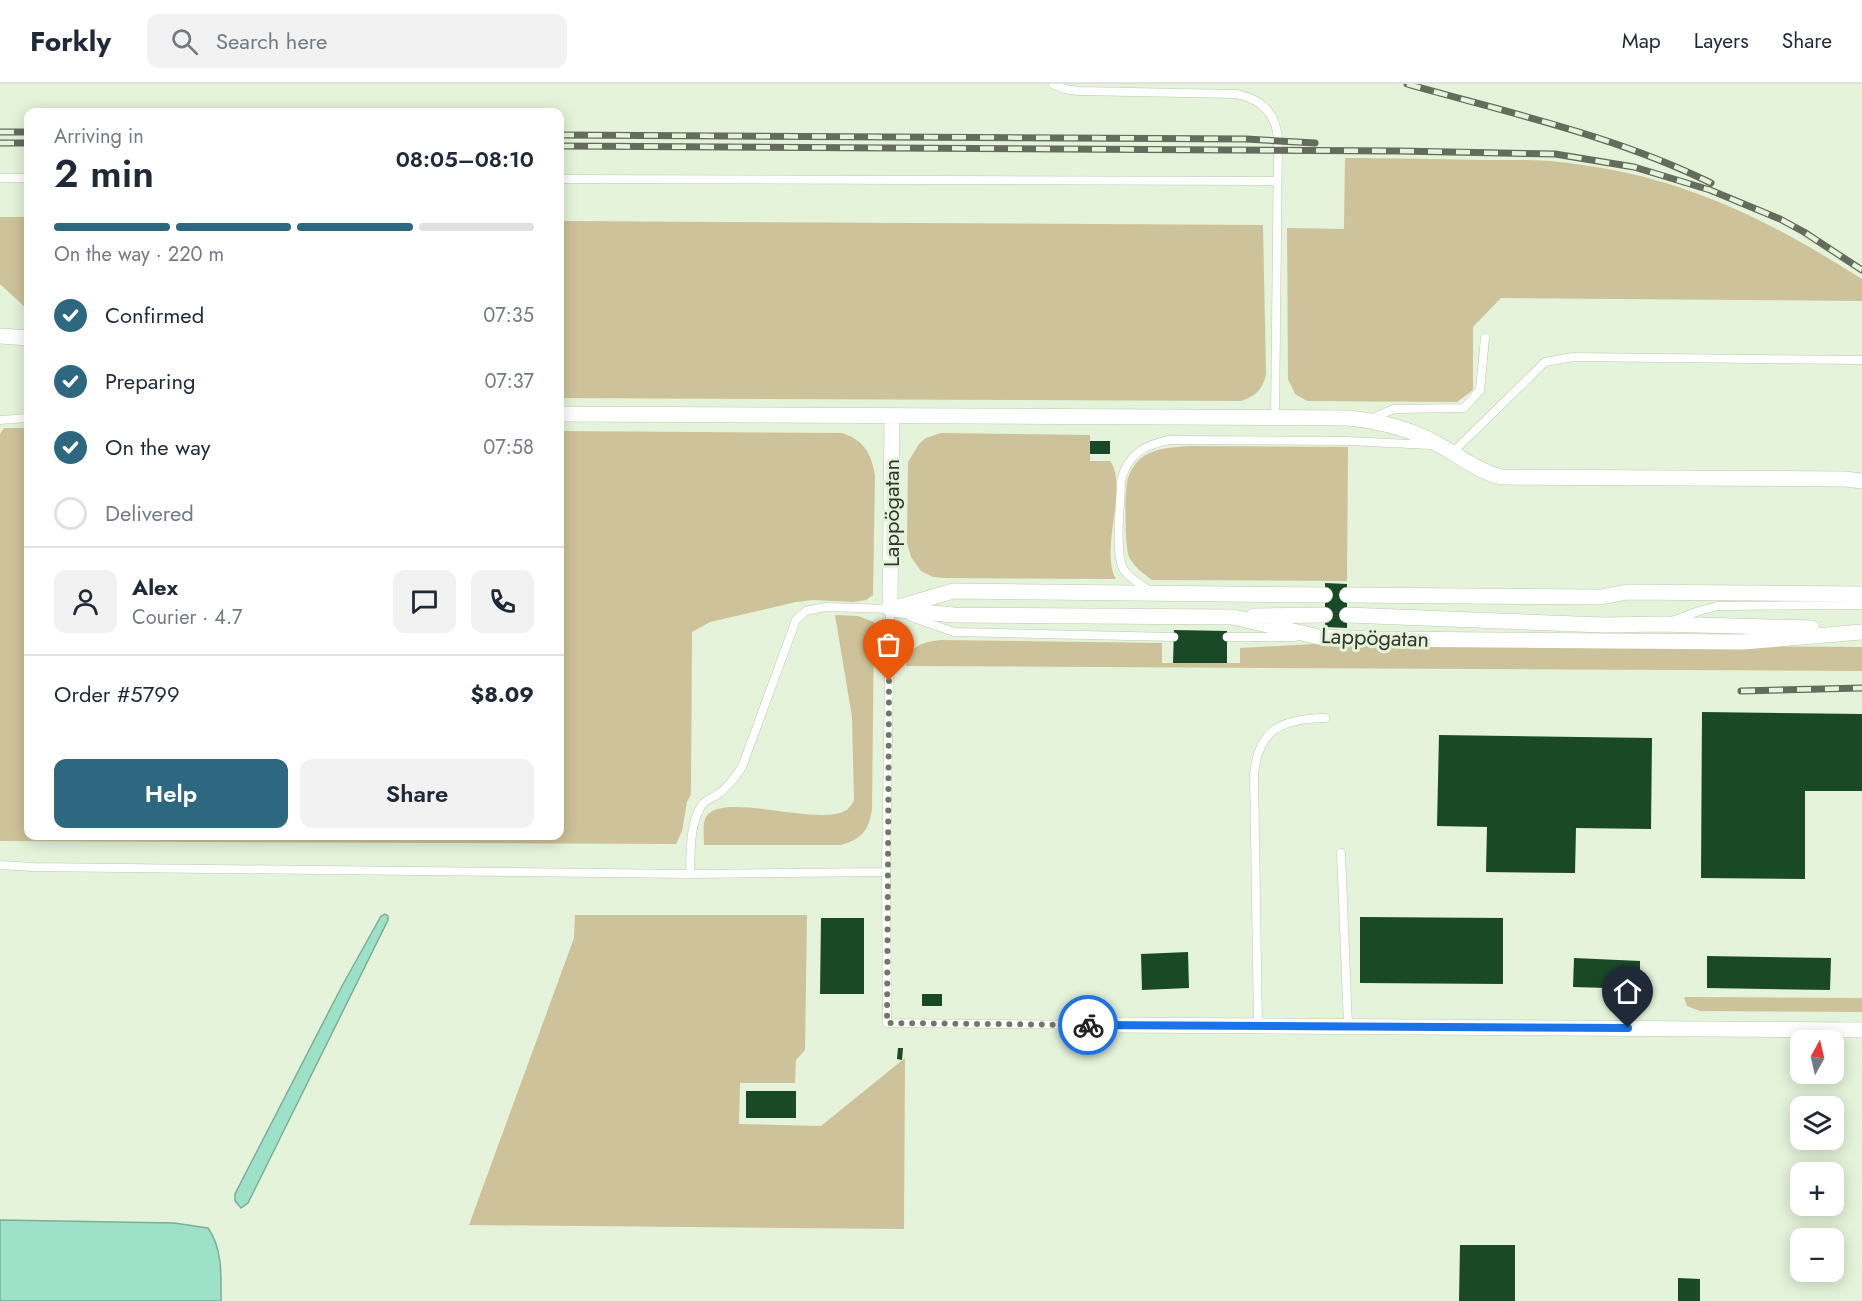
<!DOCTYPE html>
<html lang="en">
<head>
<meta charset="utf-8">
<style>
  :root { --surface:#fff; --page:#f2f2f3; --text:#1f2937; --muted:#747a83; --line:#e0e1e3; --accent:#2d6880 }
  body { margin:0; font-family:Jost,sans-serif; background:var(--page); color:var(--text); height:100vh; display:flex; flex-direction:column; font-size:22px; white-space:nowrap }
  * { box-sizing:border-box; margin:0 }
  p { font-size:20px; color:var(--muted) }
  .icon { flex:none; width:33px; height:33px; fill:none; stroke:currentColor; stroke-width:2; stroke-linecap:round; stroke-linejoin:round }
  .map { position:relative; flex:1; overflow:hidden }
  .sheet { position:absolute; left:24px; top:24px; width:540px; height:732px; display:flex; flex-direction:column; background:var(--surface); border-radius:12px; box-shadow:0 3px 15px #0003 }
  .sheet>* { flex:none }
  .needle { width:39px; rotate:8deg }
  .fabs { position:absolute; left:1790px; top:946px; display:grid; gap:12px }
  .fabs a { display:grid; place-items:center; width:54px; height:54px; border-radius:12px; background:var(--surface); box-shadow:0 3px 15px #0003; font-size:30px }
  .pin { position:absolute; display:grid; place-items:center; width:51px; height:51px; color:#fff; margin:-62px -26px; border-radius:50% 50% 50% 0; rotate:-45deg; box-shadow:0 0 6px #0007 }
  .pin .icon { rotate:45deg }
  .courier { position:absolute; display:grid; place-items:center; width:60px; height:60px; margin:-30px; border:4px solid #1a73e8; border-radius:50%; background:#fff; color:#222; box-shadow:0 2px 8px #0007 }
  .summary em { font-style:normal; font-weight:600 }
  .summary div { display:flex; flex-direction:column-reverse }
  .summary { display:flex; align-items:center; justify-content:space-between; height:102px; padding:0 30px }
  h1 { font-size:39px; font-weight:600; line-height:45px }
  .bar { display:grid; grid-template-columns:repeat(4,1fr); gap:9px 6px; align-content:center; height:72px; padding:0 30px }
  .bar i { height:8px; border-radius:4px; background:var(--line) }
  .bar .on { background:var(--accent) }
  .bar p { grid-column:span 4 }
  .line { display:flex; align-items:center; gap:15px; padding:0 30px; border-top:2px solid var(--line) }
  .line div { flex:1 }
  .round { display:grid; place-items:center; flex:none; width:63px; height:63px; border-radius:12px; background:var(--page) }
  ol { padding:0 30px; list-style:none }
  li { display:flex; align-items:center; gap:18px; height:66px }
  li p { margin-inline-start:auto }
  li .icon { padding:6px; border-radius:50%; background:var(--accent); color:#fff; stroke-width:4 }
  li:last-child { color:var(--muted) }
  li i { width:33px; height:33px; border:3px solid var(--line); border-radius:50% }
  .button { display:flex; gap:12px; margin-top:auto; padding:12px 30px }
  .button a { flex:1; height:69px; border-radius:12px; background:var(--accent); color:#fff; font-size:24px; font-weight:600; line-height:69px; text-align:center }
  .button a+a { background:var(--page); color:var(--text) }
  header { display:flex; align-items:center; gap:36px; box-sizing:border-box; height:84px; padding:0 30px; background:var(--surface); border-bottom:2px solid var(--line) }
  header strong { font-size:28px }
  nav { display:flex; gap:33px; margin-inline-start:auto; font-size:21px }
  .search { width:420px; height:54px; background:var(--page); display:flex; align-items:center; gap:15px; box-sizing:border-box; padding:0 21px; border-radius:12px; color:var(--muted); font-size:22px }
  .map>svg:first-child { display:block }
  .green { fill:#cec29a }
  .water { fill:#9ee1c9; stroke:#7dae9a; stroke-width:1.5 }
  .building { fill:#1a4928 }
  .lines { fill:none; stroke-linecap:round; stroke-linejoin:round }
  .lane-casing { stroke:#bbcab0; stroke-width:9 }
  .street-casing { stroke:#bbcab0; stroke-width:16 }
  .lane { stroke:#fff; stroke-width:8 }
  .street { stroke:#fff; stroke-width:15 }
  .rail-casing { stroke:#646c5e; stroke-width:7 }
  .rail { stroke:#e4f3d9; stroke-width:4.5; stroke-dasharray:14; stroke-linecap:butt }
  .done { stroke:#707969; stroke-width:6; stroke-dasharray:0 10.8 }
  .route { stroke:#1a73e8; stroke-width:8 }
  .labels { text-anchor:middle; stroke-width:6; stroke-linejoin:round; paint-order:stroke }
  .street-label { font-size:22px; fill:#31372d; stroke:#e4f3d9 }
</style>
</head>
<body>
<header>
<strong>Forkly</strong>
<div class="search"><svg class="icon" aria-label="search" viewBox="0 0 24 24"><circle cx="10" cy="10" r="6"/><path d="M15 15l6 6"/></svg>Search here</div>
<nav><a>Map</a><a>Layers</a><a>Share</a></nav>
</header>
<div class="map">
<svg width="1862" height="1217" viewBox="0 0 1862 1217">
  <rect width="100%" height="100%" fill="#e4f3d9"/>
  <!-- green -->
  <path class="green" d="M1345 74C1391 74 1436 75 1482 76 1511 76 1540 75 1568 79 1682 92 1767 135 1862 195V217L1501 214 1473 243V306L1457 318 1307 317 1295 310 1288 295 1287 144 1344 145Z
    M0 133H28V226L0 200Z
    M560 137 1263 141 1266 290C1263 305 1256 312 1241 317L560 314Z
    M4 344H28V752H560V347L842 349C864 356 871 369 875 391L873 511 866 516 853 518 813 516 796 518 710 538 692 548 691 710 687 718 682 747 676 760 0 757V350Z
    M941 349 1090 351V377H1110C1129 402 1099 467 1116 495L945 494 933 493 921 487 911 473 907 459 908 378 919 360 926 354Z
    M1189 362 1348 363 1347 497 1152 496C1143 489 1134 483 1129 473 1125 462 1124 406 1128 394 1130 387 1135 380 1140 375 1153 364 1173 363 1189 362Z
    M835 531 858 532 874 538 872 726C868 747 862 755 841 761H704C704 753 702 740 706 733 721 707 816 742 845 727 849 725 851 721 854 717L852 633Z
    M940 556 1162 559V579H1240V564L1314 560 1862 563V587L906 582C907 563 923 558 940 556Z
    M575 831H807L805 966 796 976 795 999H740L739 1040 821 1042 905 974 904 1145 469 1141 574 854Z
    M1684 913 1862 914V928L1700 927 1687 922Z"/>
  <!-- water -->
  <path class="water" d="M385 830 388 832V836L248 1119 241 1124 235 1117V1110L342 902 381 832Z
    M0 1136 174 1139 208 1144C223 1165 221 1193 221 1217H0Z"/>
  <!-- building -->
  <path class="building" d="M1090 357H1110V370H1090Z
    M1325 499 1347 500V544L1325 543Z
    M1174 546 1227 547V579H1173Z
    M1702 628 1862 630V707H1805V795L1701 794Z
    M1439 651 1652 654 1651 745 1576 744 1575 789 1486 788 1487 743 1437 742Z
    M1360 833 1503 834V900L1360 899Z
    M821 834H864V910H820Z
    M1188 868 1189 904 1142 906 1141 870Z
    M1707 872 1831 874 1830 906 1707 904Z
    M1574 874 1640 877V905L1573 903Z
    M922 910H942V922H922Z
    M898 964H903L902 976 897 975Z
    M746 1007H796V1034H746Z
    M1460 1161H1515V1217H1459Z
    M1678 1194 1700 1195V1217H1678Z"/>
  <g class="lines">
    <defs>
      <path id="lane" d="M1053 0 1064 5 1079 7 1236 10C1262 15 1277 30 1278 57L1275 335
        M0 94H28
        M560 95 1277 97
        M1370 335 1394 325 1464 324 1480 306 1485 254
        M0 336 28 334
        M1452 369 1545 278 1573 273 1862 276
        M1150 507C1141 501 1131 495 1124 486 1114 470 1121 417 1121 397 1127 371 1144 361 1169 356L1348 357 1430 361
        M890 525 886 788 887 939 1115 941
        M911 533 954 548 1174 553
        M1672 537 1699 527 1718 522 1862 521
        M1227 553H1295
        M1341 769 1348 941
        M0 781 33 783 690 790 886 788
        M690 790C691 768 689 740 702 721 705 716 712 714 717 711 728 703 735 694 742 683L796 536 806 527 825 523 891 525
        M1258 942 1254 690C1259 644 1282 635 1325 634"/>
      <path id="street" d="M0 252 28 254
        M560 330 1348 334C1379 337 1414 346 1441 362 1461 373 1479 388 1502 393L1845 395 1862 397
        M1347 511 1601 513 1627 508 1862 510
        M899 523 953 507 1325 511
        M890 525 954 531 1233 533 1319 553 1377 555 1743 558 1862 548
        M890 525 892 332
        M1347 531 1603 541 1662 540 1812 544
        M1254 532 1325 531
        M1115 941 1862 946"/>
    </defs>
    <!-- lane casing -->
    <use href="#lane" class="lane-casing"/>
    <!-- street casing -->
    <use href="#street" class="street-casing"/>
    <!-- lane -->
    <use href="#lane" class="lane"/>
    <!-- street -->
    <use href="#street" class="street"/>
    <defs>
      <path id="rail" d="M1407 0C1509 29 1616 52 1711 99
        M0 48H28
        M560 51 1246 55 1315 59
        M0 59H28
        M560 62 1399 67 1555 70 1634 83 1710 106 1780 135 1804 148 1862 186
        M1741 607 1862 604"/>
    </defs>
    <!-- rail casing -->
    <use href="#rail" class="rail-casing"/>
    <!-- rail -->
    <use href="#rail" class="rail"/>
  </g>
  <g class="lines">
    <!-- done -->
    <path class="done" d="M889 597 887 939 1088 941"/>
    <!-- route -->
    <path class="route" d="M1088 941 1628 944"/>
  </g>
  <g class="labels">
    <!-- street labels -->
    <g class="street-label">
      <text transform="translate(891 429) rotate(-90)" y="8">Lappögatan</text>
      <text transform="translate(1375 553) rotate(2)" y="8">Lappögatan</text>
    </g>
  </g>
</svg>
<div class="fabs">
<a><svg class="needle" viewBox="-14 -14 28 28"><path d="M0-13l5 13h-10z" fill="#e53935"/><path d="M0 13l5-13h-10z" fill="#747a83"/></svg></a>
<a><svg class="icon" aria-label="layers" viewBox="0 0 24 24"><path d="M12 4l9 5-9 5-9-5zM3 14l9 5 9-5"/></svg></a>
<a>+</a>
<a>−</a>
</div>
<div class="pin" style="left:889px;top:597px;background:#ea580c"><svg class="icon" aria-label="bag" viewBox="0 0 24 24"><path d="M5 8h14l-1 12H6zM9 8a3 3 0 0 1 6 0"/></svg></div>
<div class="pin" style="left:1628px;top:944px;background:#1f2937"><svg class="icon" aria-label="home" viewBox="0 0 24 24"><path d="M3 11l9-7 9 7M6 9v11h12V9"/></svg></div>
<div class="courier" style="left:1088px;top:941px"><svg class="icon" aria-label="bike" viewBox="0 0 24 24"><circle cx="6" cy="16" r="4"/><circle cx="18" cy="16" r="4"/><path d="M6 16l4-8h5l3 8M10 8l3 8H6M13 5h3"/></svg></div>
<section class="sheet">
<div class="summary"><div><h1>2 min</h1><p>Arriving in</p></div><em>08:05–08:10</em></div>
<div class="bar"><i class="on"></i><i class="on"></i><i class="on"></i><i></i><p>On the way · 220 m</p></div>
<ol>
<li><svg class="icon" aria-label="check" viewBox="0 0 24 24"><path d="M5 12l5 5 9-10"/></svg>Confirmed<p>07:35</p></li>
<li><svg class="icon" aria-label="check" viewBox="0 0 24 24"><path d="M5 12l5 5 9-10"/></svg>Preparing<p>07:37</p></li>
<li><svg class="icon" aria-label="check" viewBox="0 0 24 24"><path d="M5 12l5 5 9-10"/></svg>On the way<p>07:58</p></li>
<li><i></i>Delivered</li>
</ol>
<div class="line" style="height:108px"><a class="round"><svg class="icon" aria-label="person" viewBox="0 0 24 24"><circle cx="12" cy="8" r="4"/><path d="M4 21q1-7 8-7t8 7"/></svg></a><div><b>Alex</b><p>Courier · 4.7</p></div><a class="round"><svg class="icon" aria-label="chat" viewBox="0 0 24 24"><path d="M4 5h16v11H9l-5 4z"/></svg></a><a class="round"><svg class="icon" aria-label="phone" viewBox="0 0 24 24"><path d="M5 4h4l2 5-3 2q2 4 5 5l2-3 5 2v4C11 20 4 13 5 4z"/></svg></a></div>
<div class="line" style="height:78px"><div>Order #5799</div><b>$8.09</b></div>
<div class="button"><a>Help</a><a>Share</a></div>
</section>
</div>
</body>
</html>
